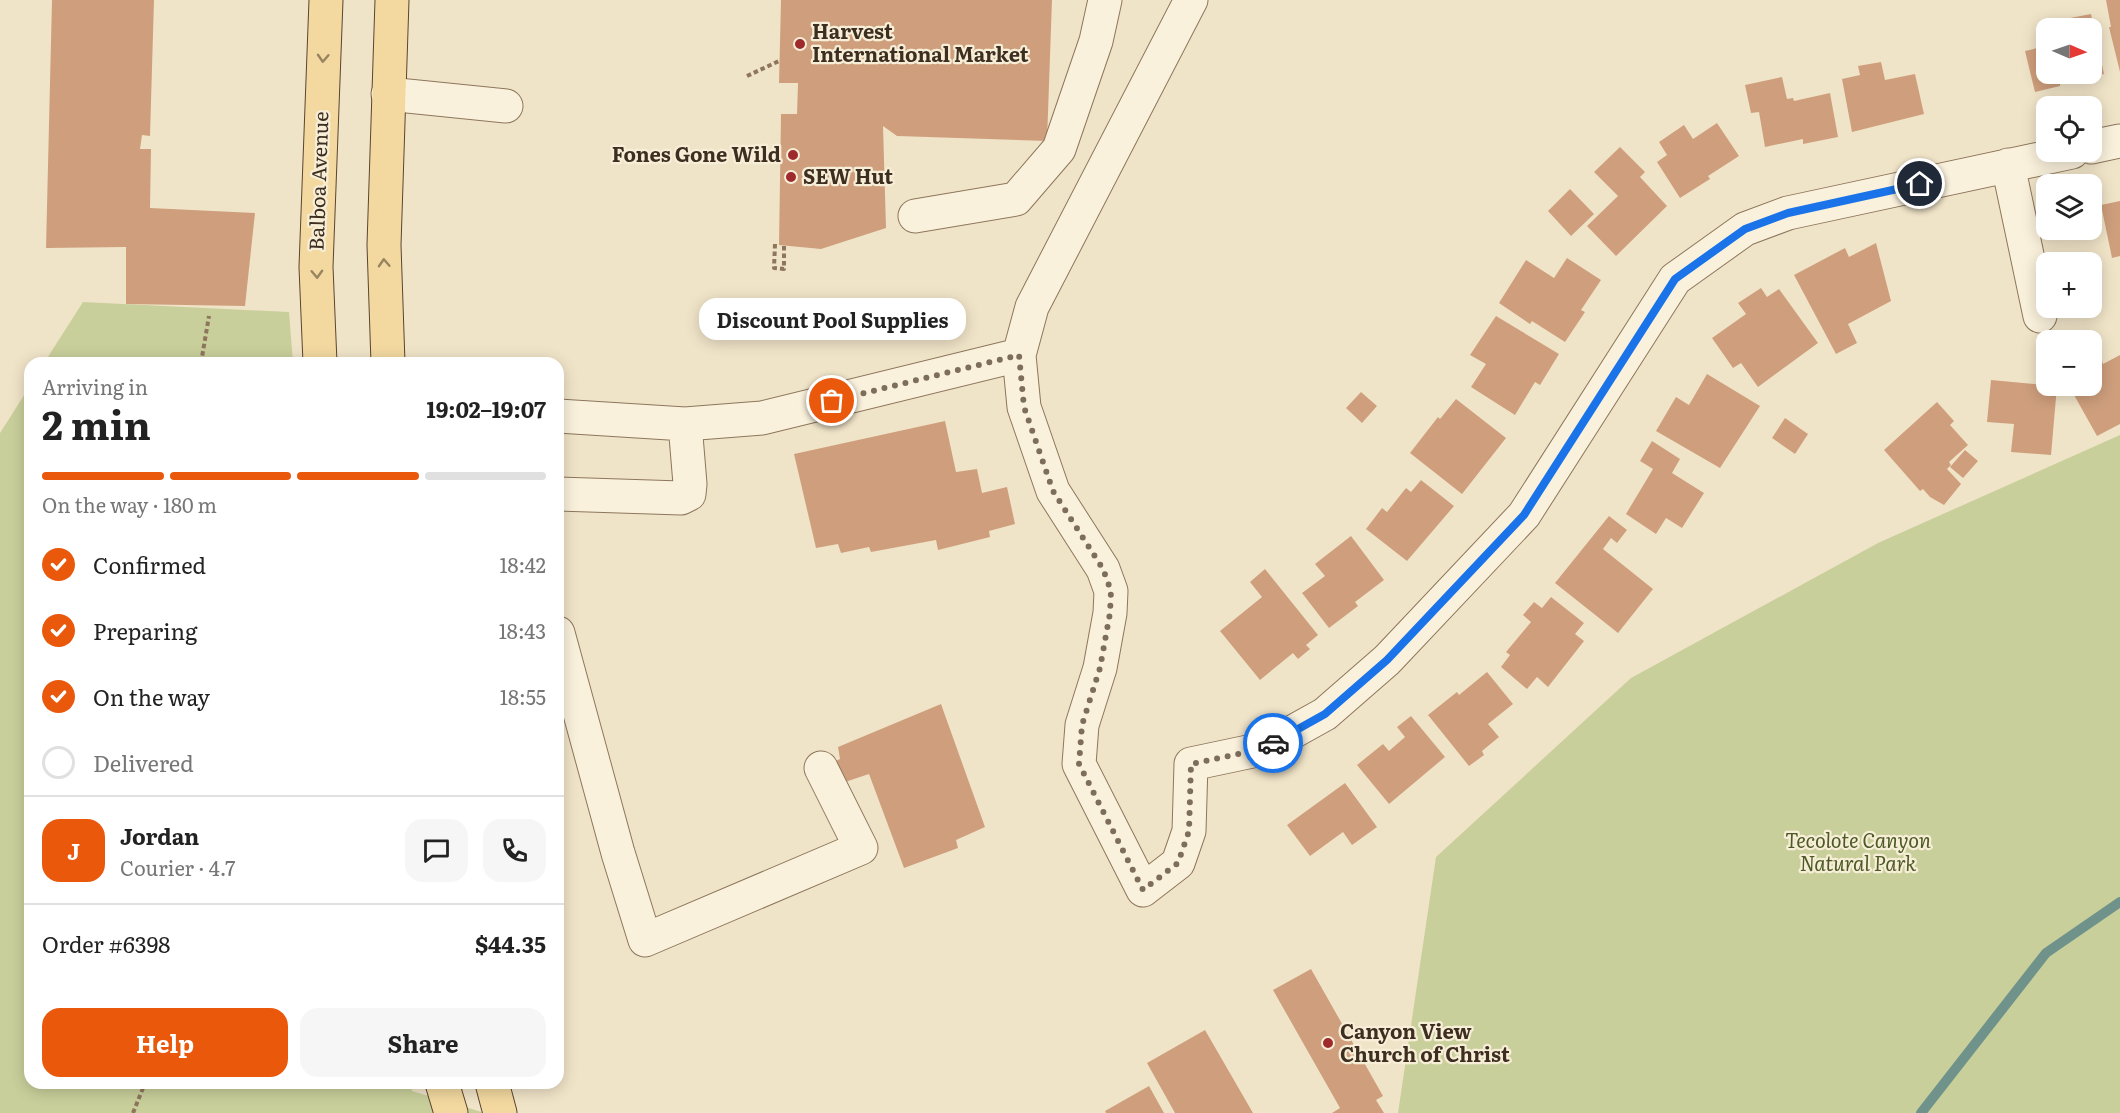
<!DOCTYPE html>
<html lang="en">
<head>
<meta charset="utf-8">
<style>
  :root { --surface:#fff; --page:#f6f6f6; --text:#222; --muted:#767676; --line:#e0e0e0; --accent:#ea580c }
  body { margin:0; font-family:Literata,serif; background:var(--page); color:var(--text); height:100vh; display:flex; flex-direction:column; font-size:22px; white-space:nowrap }
  * { box-sizing:border-box; margin:0 }
  p { font-size:20px; color:var(--muted) }
  .icon { flex:none; width:33px; height:33px; fill:none; stroke:currentColor; stroke-width:2; stroke-linecap:round; stroke-linejoin:round }
  .map { position:relative; flex:1; overflow:hidden }
  .panel { position:absolute; left:24px; top:357px; width:540px; height:732px; display:flex; flex-direction:column; background:var(--surface); border-radius:18px; box-shadow:0 3px 15px #0003 }
  .panel>* { flex:none }
  .needle { width:39px; rotate:92deg }
  .controls { position:absolute; left:2036px; top:18px; display:grid; gap:12px }
  .controls a { display:grid; place-items:center; width:66px; height:66px; border-radius:12px; background:var(--surface); box-shadow:0 3px 15px #0003; font-size:30px }
  .pin { position:absolute; display:grid; place-items:center; width:51px; height:51px; color:#fff; margin:-26px; border:3px solid #fff; border-radius:50%; box-shadow:0 2px 6px #0007 }
  .courier { position:absolute; display:grid; place-items:center; width:60px; height:60px; margin:-30px; border:4px solid #1a73e8; border-radius:50%; background:#fff; color:#222; box-shadow:0 2px 8px #0007 }
  .bubble { position:absolute; height:42px; border-radius:18px; background:var(--surface); box-shadow:0 3px 15px #0003; font-size:20px; font-weight:700; line-height:42px; text-align:center }
  .head em { font-style:normal; font-weight:700 }
  .head div { display:flex; flex-direction:column-reverse }
  .head { display:flex; align-items:center; justify-content:space-between; height:102px; padding:0 18px }
  h1 { font-size:39px; font-weight:700; line-height:45px }
  .bar { display:grid; grid-template-columns:repeat(4,1fr); gap:9px 6px; align-content:center; height:72px; padding:0 18px }
  .bar i { height:8px; border-radius:4px; background:var(--line) }
  .bar .on { background:var(--accent) }
  .bar p { grid-column:span 4 }
  .line { display:flex; align-items:center; gap:15px; padding:0 18px; border-top:2px solid var(--line) }
  .line div { flex:1 }
  .round { display:grid; place-items:center; flex:none; width:63px; height:63px; border-radius:18px; background:var(--page) }
  ol { padding:0 18px; list-style:none }
  li { display:flex; align-items:center; gap:18px; height:66px }
  li p { margin-inline-start:auto }
  li .icon { padding:6px; border-radius:50%; background:var(--accent); color:#fff; stroke-width:4 }
  li:last-child { color:var(--muted) }
  li i { width:33px; height:33px; border:3px solid var(--line); border-radius:50% }
  .button { display:flex; gap:12px; margin-top:auto; padding:12px 18px }
  .button a { flex:1; height:69px; border-radius:18px; background:var(--accent); color:#fff; font-size:24px; font-weight:700; line-height:69px; text-align:center }
  .button a+a { background:var(--page); color:var(--text) }
  .map>svg:first-child { display:block }
  .green { fill:#c9cf9b }
  .lines { fill:none; stroke-linecap:round; stroke-linejoin:round }
  .stream { stroke:#6f938a; stroke-width:10 }
  .building { fill:#cf9f7d }
  .minor-casing { stroke:#8d765c; stroke-width:35 }
  .major-casing { stroke:#5b4430; stroke-width:35 }
  .path { stroke:#8d765c; stroke-width:4; stroke-dasharray:4.5 3; stroke-linecap:butt }
  .minor { stroke:#faf1dc; stroke-width:33 }
  .major { stroke:#f3d9a0; stroke-width:33 }
  .oneway { stroke:#988460 }
  .done { stroke:#7c6e5b; stroke-width:6; stroke-dasharray:0 10.8 }
  .route { stroke:#1a73e8; stroke-width:8 }
  .poi-dot { fill:#9e2a2b; stroke:#f7eed8; stroke-width:2 }
  .labels { text-anchor:middle; stroke-width:4.5; stroke-linejoin:round; paint-order:stroke }
  .poi-label { font-size:20px; font-weight:bold; fill:#3d2e20; stroke:#f7eed8; text-anchor:start }
  .street-label { font-size:20px; fill:#3d2e20; stroke:#f7eed8 }
  .park-label { font-size:20px; font-style:italic; fill:#4d5a26; stroke:#f7eed8 }
</style>
</head>
<body>
<div class="map">
<svg width="2120" height="1113" viewBox="0 0 2120 1113">
  <rect width="100%" height="100%" fill="#f0e4c8"/>
  <!-- green -->
  <path class="green" d="M83 302 289 312 293 363H44Z
    M30 386V1083H410L412 1091 485 1113H0V433Z
    M2120 435V1113H1398L1436 857 1631 678 1878 543Z"/>
  <g class="lines">
    <!-- stream -->
    <path class="stream" d="M1921 1113 2046 953 2120 902"/>
  </g>
  <!-- building -->
  <path class="building" d="M52 0H154L150 136 142 135 140 149H151L150 208 255 213 245 306 126 304V247L46 248Z
    M781 0H1052L1047 141 897 136 883 126 886 228 821 249 779 245 781 114H797L798 83H779Z
    M2106 0H2120V72L2109 27H2111Z
    M2091 14 2104 74 2060 84V86L2035 92 2025 51 2042 47 2040 39 2046 37V74H2091V28H2067L2065 19Z
    M1881 62 1885 80 1915 74 1924 114 1852 132 1842 79 1860 75 1858 66Z
    M1782 77 1787 99 1793 98 1794 101 1830 93 1838 137 1803 144V139L1765 147 1759 112 1751 113 1745 85Z
    M1717 123 1739 156 1708 176 1710 179 1680 198 1657 162 1667 155 1659 142 1684 125 1693 139Z
    M1620 147 1645 172 1640 177 1667 206 1616 256 1587 226 1618 196 1594 172Z
    M1570 189 1594 214 1571 236 1548 211Z
    M2120 201V256L2112 258 2101 205Z
    M1876 243 1891 301 1848 324 1857 343 1836 354 1794 275 1845 248 1849 257Z
    M1567 258 1601 280 1581 310 1585 312 1565 342 1532 321 1530 324 1499 303 1526 260 1554 278Z
    M1761 288 1767 297 1779 289 1818 343 1758 387 1741 363 1733 368 1712 338 1746 314 1738 303Z
    M1496 316 1559 354 1540 385 1535 382 1515 415 1471 387 1486 364 1470 355Z
    M2120 355V424L2097 436 2069 386H2091V367L2102 361 2103 364Z
    M1707 374 1760 406 1720 468 1656 431 1676 397 1689 405Z
    M1991 380 2057 386 2051 455 2011 452 2014 424 1987 422Z
    M1361 392 1377 406 1362 423 1346 408Z
    M1456 399 1506 438 1462 494 1410 453 1438 417 1440 419Z
    M1937 402 1954 421 1950 425 1968 445 1949 462 1951 465 1947 469 1961 484 1944 505 1930 497 1923 489 1920 491 1884 450Z
    M1785 418 1808 434 1795 454 1772 438Z
    M945 421 956 472 977 469 982 493 1007 487 1015 524 989 531 990 537 938 550 936 540 871 552 869 547 841 553 838 544 816 548 794 454Z
    M1652 441 1680 459 1672 473 1704 493 1682 528 1666 518 1656 534 1626 514 1653 469 1640 461Z
    M1965 450 1978 461 1963 478 1950 467Z
    M1421 480 1454 506 1407 561 1366 529 1382 508 1387 512 1406 488 1411 492Z
    M1609 516 1627 530 1617 543 1611 538 1603 549 1653 589 1618 633 1555 583Z
    M1351 536 1384 580 1355 602 1358 606 1329 628 1302 593 1325 576 1315 564Z
    M1265 569 1318 635 1306 645 1310 649 1298 659 1293 653 1260 680 1220 631 1262 597 1250 582Z
    M1551 597 1584 623 1575 634 1584 641 1548 687 1537 677 1527 689 1501 667 1510 655 1506 652 1531 622 1523 615 1534 602 1542 608Z
    M1487 672 1513 704 1488 724 1499 737 1482 751 1484 755 1469 766 1428 715 1457 692 1459 695Z
    M941 704 985 827 956 840 958 848 904 868 869 774 836 785 829 764 840 759 838 747Z
    M1411 716 1445 757 1389 804 1357 765 1383 744 1389 751 1405 737 1397 727Z
    M1345 783 1377 827 1352 845 1343 832 1310 856 1287 825Z
    M1311 969 1383 1096 1376 1100 1384 1113H1332L1340 1108 1273 990Z
    M1205 1030 1253 1113H1175L1147 1063Z
    M1149 1086 1164 1113H1106L1105 1111Z"/>
  <g class="lines">
    <defs>
      <path id="minor" d="M388 94 506 106
        M2091 147 2120 141
        M2008 165 2040 316
        M915 216 1016 199 1059 149 1096 41 1105 0
        M1019 355 1024 407 1053 491 1103 569 1111 591 1110 613 1100 668 1082 725 1079 764 1143 890 1178 863 1189 831 1191 764 1262 749 1325 714 1387 660 1524 515 1675 279 1745 229 1788 213 2072 152
        M558 416 685 424 762 418 1019 355 1032 307 1191 0
        M558 494 681 498 689 494 690 484 685 424
        M558 633 618 853 645 940 861 848 821 768"/>
      <path id="major" d="M320 363 316 267 326 0
        M388 363 384 245 392 0
        M442 1083 451 1113
        M492 1083 500 1113"/>
    </defs>
    <!-- minor casing -->
    <use href="#minor" class="minor-casing"/>
    <!-- major casing -->
    <use href="#major" class="major-casing"/>
    <!-- path -->
    <path class="path" d="M747 76 779 61
      M775 244 774 268 784 269V245
      M201 363 209 316
      M133 1113 145 1083"/>
    <!-- minor -->
    <use href="#minor" class="minor"/>
    <!-- major -->
    <use href="#major" class="major"/>
  </g>
  <!-- one-way arrows -->
  <defs><path id="oneway-chevron" d="M-2-3.5L2.5 0L-2 3.5" fill="none" stroke-width="1.6" stroke-linecap="round" stroke-linejoin="round" transform="scale(1.5)"/></defs>
  <g class="oneway">
    <use href="#oneway-chevron" transform="translate(323 58) rotate(93)"/>
    <use href="#oneway-chevron" transform="translate(384 263) rotate(-93)"/>
    <use href="#oneway-chevron" transform="translate(317 274) rotate(88)"/>
  </g>
  <g class="lines">
    <!-- done -->
    <path class="done" d="M832 401 1019 355 1024 407 1053 491 1103 569 1111 591 1110 613 1100 668 1082 725 1079 764 1143 890 1178 863 1189 831 1191 764 1262 749 1273 743"/>
    <!-- route -->
    <path class="route" d="M1273 743 1325 714 1387 660 1524 515 1675 279 1745 229 1788 213 1920 184"/>
  </g>
  <!-- markers -->
  <g class="poi-dot">
    <circle cx="800" cy="44" r="6"/>
    <circle cx="793" cy="155" r="6"/>
    <circle cx="791" cy="177" r="6"/>
    <circle cx="1328" cy="1043" r="6"/>
  </g>
  <g class="labels">
    <!-- poi labels -->
    <g class="poi-label">
      <text x="812" y="39">Harvest<tspan x="812" dy="23">International Market</tspan></text>
      <text x="781" y="162" text-anchor="end">Fones Gone Wild</text>
      <text x="803" y="184">SEW Hut</text>
      <text x="1340" y="1039">Canyon View<tspan x="1340" dy="23">Church of Christ</tspan></text>
    </g>
    <!-- street labels -->
    <g class="street-label">
      <text transform="translate(319 181) rotate(-88)" y="7">Balboa Avenue</text>
    </g>
    <!-- park labels -->
    <g class="park-label">
      <text x="1858" y="848">Tecolote Canyon<tspan x="1858" dy="23">Natural Park</tspan></text>
    </g>
  </g>
</svg>
<div class="controls">
<a><svg class="needle" viewBox="-14 -14 28 28"><path d="M0-13l5 13h-10z" fill="#e53935"/><path d="M0 13l5-13h-10z" fill="#767676"/></svg></a>
<a><svg class="icon" aria-label="locate" viewBox="0 0 24 24"><circle cx="12" cy="12" r="6"/><path d="M12 2v4M12 18v4M2 12h4M18 12h4"/></svg></a>
<a><svg class="icon" aria-label="layers" viewBox="0 0 24 24"><path d="M12 4l9 5-9 5-9-5zM3 14l9 5 9-5"/></svg></a>
<a>+</a>
<a>−</a>
</div>
<div class="pin" style="left:832px;top:401px;background:#ea580c"><svg class="icon" aria-label="bag" viewBox="0 0 24 24"><path d="M5 8h14l-1 12H6zM9 8a3 3 0 0 1 6 0"/></svg></div>
<div class="pin" style="left:1920px;top:184px;background:#1f2937"><svg class="icon" aria-label="home" viewBox="0 0 24 24"><path d="M3 11l9-7 9 7M6 9v11h12V9"/></svg></div>
<div class="courier" style="left:1273px;top:743px"><svg class="icon" aria-label="car" viewBox="0 0 24 24"><path d="M5 17H2v-5l4-1 3-4h7l3 4 3 1v5h-3M9 17h6M6 11h13"/><circle cx="7" cy="17" r="2"/><circle cx="17" cy="17" r="2"/></svg></div>
<div class="bubble" style="left:699px;top:298px;width:267px">Discount Pool Supplies</div>
<section class="panel">
<div class="head"><div><h1>2 min</h1><p>Arriving in</p></div><em>19:02–19:07</em></div>
<div class="bar"><i class="on"></i><i class="on"></i><i class="on"></i><i></i><p>On the way · 180 m</p></div>
<ol>
<li><svg class="icon" aria-label="check" viewBox="0 0 24 24"><path d="M5 12l5 5 9-10"/></svg>Confirmed<p>18:42</p></li>
<li><svg class="icon" aria-label="check" viewBox="0 0 24 24"><path d="M5 12l5 5 9-10"/></svg>Preparing<p>18:43</p></li>
<li><svg class="icon" aria-label="check" viewBox="0 0 24 24"><path d="M5 12l5 5 9-10"/></svg>On the way<p>18:55</p></li>
<li><i></i>Delivered</li>
</ol>
<div class="line" style="height:108px"><b class="round" style="background:var(--accent);color:#fff">J</b><div><b>Jordan</b><p>Courier · 4.7</p></div><a class="round"><svg class="icon" aria-label="chat" viewBox="0 0 24 24"><path d="M4 5h16v11H9l-5 4z"/></svg></a><a class="round"><svg class="icon" aria-label="phone" viewBox="0 0 24 24"><path d="M5 4h4l2 5-3 2q2 4 5 5l2-3 5 2v4C11 20 4 13 5 4z"/></svg></a></div>
<div class="line" style="height:78px"><div>Order #6398</div><b>$44.35</b></div>
<div class="button"><a>Help</a><a>Share</a></div>
</section>
</div>
</body>
</html>
